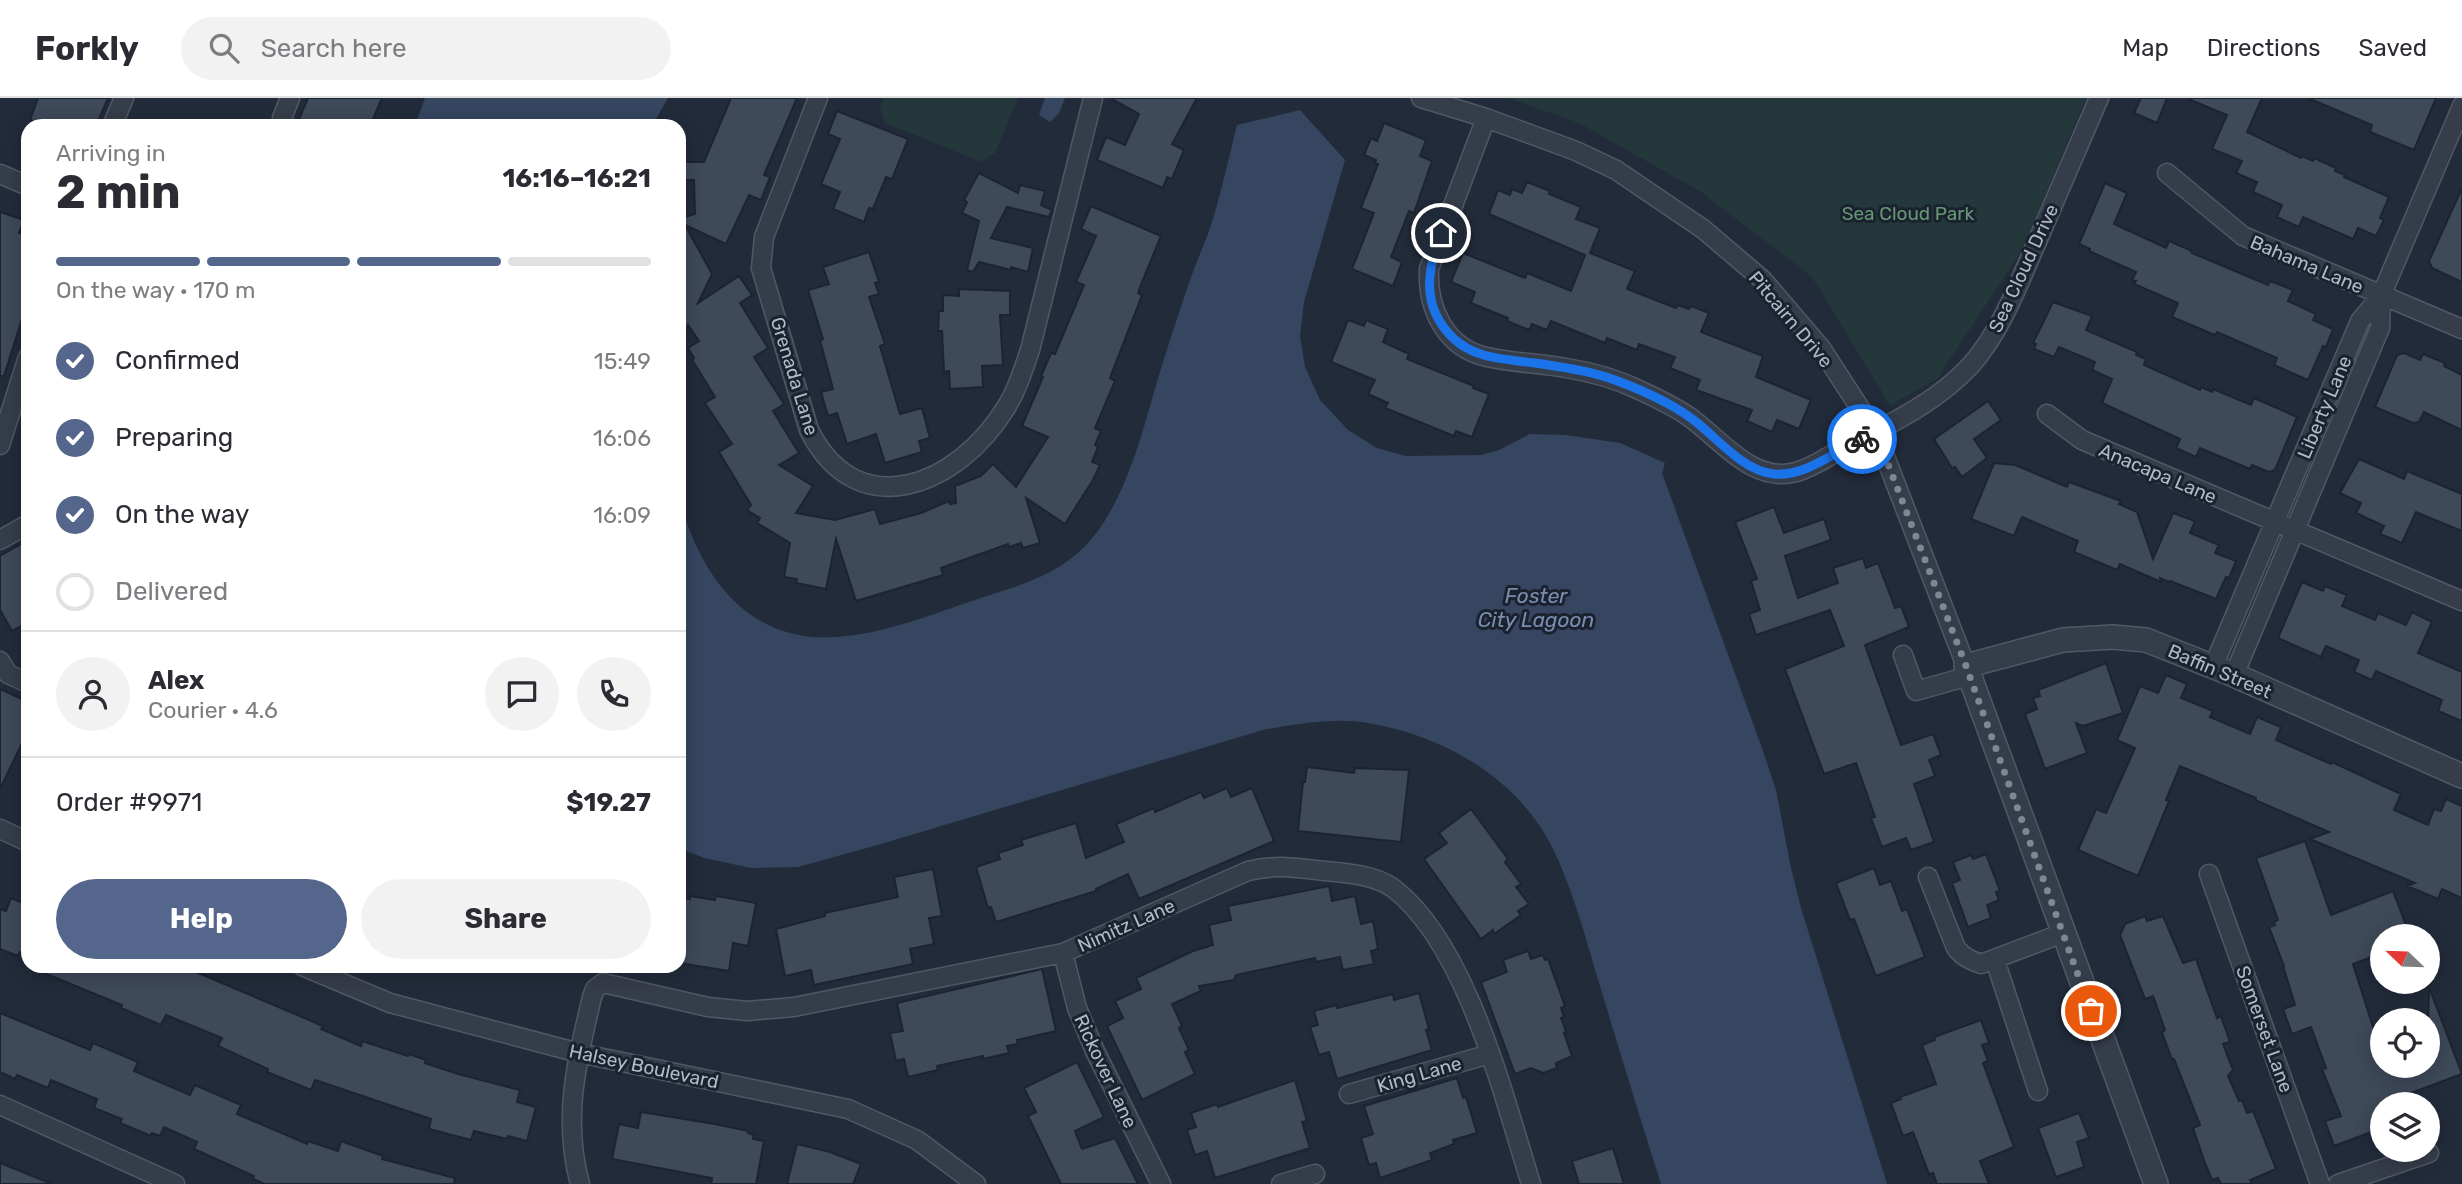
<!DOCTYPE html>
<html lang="en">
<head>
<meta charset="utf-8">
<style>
  :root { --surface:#fff; --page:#f2f2f3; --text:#2b2b33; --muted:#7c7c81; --line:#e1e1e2; --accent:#54668b }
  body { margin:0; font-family:Rubik,sans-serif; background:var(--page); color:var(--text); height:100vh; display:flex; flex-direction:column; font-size:26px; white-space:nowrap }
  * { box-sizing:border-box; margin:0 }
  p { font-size:23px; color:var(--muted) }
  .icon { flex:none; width:38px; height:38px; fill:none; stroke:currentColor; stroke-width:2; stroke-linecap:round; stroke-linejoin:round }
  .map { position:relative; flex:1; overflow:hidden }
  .panel { position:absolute; left:21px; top:21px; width:665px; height:854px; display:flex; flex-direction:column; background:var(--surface); border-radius:21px; box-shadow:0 4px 18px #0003 }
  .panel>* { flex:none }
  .needle { width:46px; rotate:293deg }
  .fabs { position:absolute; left:2370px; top:826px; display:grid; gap:14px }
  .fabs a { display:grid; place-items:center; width:70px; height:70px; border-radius:50%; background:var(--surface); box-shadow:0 4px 18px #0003; font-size:35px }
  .pin { position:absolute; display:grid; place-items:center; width:60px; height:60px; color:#fff; margin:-30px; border:4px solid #fff; border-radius:50%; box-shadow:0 2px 7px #0007 }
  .courier { position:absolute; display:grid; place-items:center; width:70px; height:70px; margin:-35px; border:5px solid #1a73e8; border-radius:50%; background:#fff; color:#222; box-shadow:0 2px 9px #0007 }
  .headline em { font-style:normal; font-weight:700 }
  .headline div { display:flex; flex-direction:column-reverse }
  .headline { display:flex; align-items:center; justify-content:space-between; height:119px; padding:0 35px }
  h1 { font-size:46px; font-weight:700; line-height:52px }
  .bar { display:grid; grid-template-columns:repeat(4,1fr); gap:10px 7px; align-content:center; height:84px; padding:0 35px }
  .bar i { height:9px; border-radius:5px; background:var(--line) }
  .bar .on { background:var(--accent) }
  .bar p { grid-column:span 4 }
  .line { display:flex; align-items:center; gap:18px; padding:0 35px; border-top:2px solid var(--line) }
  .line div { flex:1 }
  .round { display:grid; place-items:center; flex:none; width:74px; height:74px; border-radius:37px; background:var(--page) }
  ol { padding:0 35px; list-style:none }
  li { display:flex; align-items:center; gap:21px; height:77px }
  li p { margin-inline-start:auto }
  li .icon { padding:7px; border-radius:50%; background:var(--accent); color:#fff; stroke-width:4 }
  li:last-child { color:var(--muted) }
  li i { width:38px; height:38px; border:4px solid var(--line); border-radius:50% }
  .primary-button { display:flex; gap:14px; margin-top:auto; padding:14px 35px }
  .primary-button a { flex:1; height:80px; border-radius:42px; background:var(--accent); color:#fff; font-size:28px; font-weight:700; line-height:80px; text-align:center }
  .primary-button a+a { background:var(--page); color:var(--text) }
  header { display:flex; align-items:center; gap:42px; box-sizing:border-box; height:98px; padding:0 35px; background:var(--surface); border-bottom:2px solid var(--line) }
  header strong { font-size:33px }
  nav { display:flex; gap:38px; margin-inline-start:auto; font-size:24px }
  .search { width:490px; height:63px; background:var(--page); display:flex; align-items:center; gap:18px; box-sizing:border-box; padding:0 24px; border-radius:38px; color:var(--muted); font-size:26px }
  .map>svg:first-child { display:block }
  .green { fill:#24373b }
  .water { fill:#364661 }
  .building { fill:#3e4959; stroke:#1d2431; stroke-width:2 }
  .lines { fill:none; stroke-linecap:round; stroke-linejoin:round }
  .minor-casing { stroke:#515865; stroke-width:21 }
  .tertiary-casing { stroke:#515865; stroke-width:26 }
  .minor { stroke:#363d4a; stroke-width:18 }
  .tertiary { stroke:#363d4a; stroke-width:23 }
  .done { stroke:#7f8795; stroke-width:7; stroke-dasharray:0 12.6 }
  .route { stroke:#1a73e8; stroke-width:9 }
  .labels { text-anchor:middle; stroke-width:6; stroke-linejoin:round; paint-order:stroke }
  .park-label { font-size:19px; fill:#689774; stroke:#1b222f }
  .street-label { font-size:19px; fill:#b1b8c6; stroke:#1b222f }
  .water-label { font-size:21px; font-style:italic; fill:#798eae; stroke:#1b222f }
</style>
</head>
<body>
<header>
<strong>Forkly</strong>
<div class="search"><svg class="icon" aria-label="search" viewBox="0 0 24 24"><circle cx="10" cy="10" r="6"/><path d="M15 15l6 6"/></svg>Search here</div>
<nav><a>Map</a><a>Directions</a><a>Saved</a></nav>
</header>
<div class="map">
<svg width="2462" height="1086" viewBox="0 0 2462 1086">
  <rect width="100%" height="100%" fill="#222b3a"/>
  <!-- green -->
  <path class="green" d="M884 0H1018L995 55 981 64 885 25 880 9Z
    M1508 0H2086L2022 152 1937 281 1890 307 1812 179 1701 94 1579 25Z"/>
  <!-- water -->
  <path class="water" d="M425 0H668L652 28H415Z
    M1045 0H1065L1059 15 1050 24 1039 17Z
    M1300 12 1345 62 1304 204 1300 238 1305 269 1320 302 1348 332 1377 350 1405 358 1481 357 1499 352 1530 336 1566 337 1620 345 1665 365 1662 375 1762 650 1776 692 1791 770 1801 810 1887 1086H1661C1640 1020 1620 954 1600 888 1586 842 1573 790 1551 747 1516 679 1442 637 1368 625 1335 619 1295 626 1263 632L881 746 798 769 751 770 704 760 679 750V398C698 476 748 546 836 539 882 536 925 519 969 504 1022 486 1069 477 1102 427 1134 379 1146 318 1163 264 1173 234 1182 203 1193 174 1199 157 1207 141 1212 124 1222 92 1229 59 1237 27Z"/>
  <!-- building -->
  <path class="building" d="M38 0H108L96 28H31L33 23 30 22Z
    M308 0H382L370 28H296Z
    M731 0H797L764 77 770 79 761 102 749 97 726 146 685 127 712 176 698 205 739 178 752 197 740 205 768 250 754 259 784 306 773 313 799 355 779 367 813 388 796 415 835 422 875 411 880 426 921 415 949 403 950 406 956 405 955 388 981 378 993 366 1016 389 1048 339 1022 328 1043 279 1041 278 1051 255 1055 256 1084 187 1076 184 1096 138 1081 131 1091 108 1161 138 1142 184 1138 195 1142 197 1110 280 1115 283 1095 330 1101 333 1095 347 1098 349 1092 364 1100 367 1093 382 1065 426 1026 400 1040 445 1023 450 1021 445 1009 449 1008 446 941 470 943 477 856 503 836 441 826 491 796 485 797 481 784 479 790 445 757 425 760 420 747 412 751 407 719 354 732 346 705 305 715 299 692 262 694 260 688 250 699 243 688 227 679 247V116L681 120 695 116 694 82H685V64H704Z
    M1110 0H1197L1172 46 1184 52 1172 81 1167 79 1163 90 1097 62 1106 39 1125 47 1139 16Z
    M2141 0H2167L2157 25 2134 15Z
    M2186 0H2262L2247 34 2301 60 2302 58 2313 63 2314 60 2336 70 2335 73 2345 77 2344 79 2389 99 2380 120 2384 122 2376 138 2358 130 2353 141 2303 119 2299 129 2277 119 2282 107 2253 94 2257 84 2236 75 2242 63 2212 51 2227 17Z
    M2308 0H2436L2414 52 2370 34 2372 27Z
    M837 13 908 41 892 81 886 79 873 111 869 110 864 124 833 111 840 94 821 86 840 41 828 36Z
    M1384 25 1426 42 1420 58 1432 63 1414 115 1409 113 1391 159 1402 164 1393 188 1352 171 1374 115 1361 110 1378 66 1375 65 1376 62 1364 57 1371 40 1377 43Z
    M979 75 1018 95 1020 87 1045 93 1041 107 1052 112 1049 119 1007 109 991 140 1033 150 1028 174 1011 169V172L979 164 973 174 967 172 979 123 962 115 967 104 964 102Z
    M1527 84 1550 93 1549 96 1581 109 1576 121 1600 130 1590 155 1635 173 1627 191 1676 210 1678 207 1689 211 1691 208 1709 215 1701 234 1763 258 1756 279 1811 302 1799 331 1777 322 1772 334 1747 323 1752 312 1696 292 1700 282 1670 270 1675 259 1639 246 1637 252 1607 240 1605 245 1551 223 1547 232 1532 226 1529 232 1507 223 1508 220 1471 205 1475 194 1451 184 1463 155 1525 180 1527 175 1571 193 1585 157 1489 116 1498 92 1510 97 1512 91 1522 95Z
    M2105 85 2127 95 2114 126 2166 150 2169 143 2190 152 2192 155 2268 187 2270 183 2293 192 2288 203 2316 216 2313 222 2333 231 2326 249 2323 248 2308 282 2274 267 2277 260 2217 234 2215 237 2172 219 2178 205 2134 186 2136 183 2132 182 2136 174 2089 153 2090 151 2079 146Z
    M2462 90V184L2432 170 2429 163Z
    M0 114 24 122 19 135 28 138V202L4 278H0Z
    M869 154 879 184 875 185 879 196 869 199 885 246 880 248 900 316 922 310 930 340 919 343 922 354 885 365 876 336 847 346 837 315 828 318 821 294 833 291 820 242 823 241 808 192 829 186 823 169Z
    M959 191 1010 193V217H1000L1003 267 982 268 983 289 950 291 949 273 944 274 942 233H938L939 213H943V197L959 198Z
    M2053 204 2092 218 2086 232 2137 254 2136 257 2146 261 2144 267 2200 292 2201 289 2212 294 2213 291 2251 307 2254 300 2297 319 2275 372 2269 374 2252 367 2250 371 2200 350 2196 359 2176 350 2180 341 2102 305 2112 281 2092 272 2095 264 2059 249 2054 259 2034 251 2036 246 2033 245Z
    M1348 222 1364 228 1366 222 1388 231 1383 244 1409 256 1407 261 1474 288 1473 290 1489 296 1472 339 1456 333 1454 338 1385 310 1388 305 1368 296 1375 282 1331 264Z
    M2404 255 2420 262 2423 256 2445 265 2444 268 2462 277V332L2424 314 2419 324 2413 325 2375 309 2397 257Z
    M1988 303 2001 322 1974 341 1987 360 1962 379 1955 369 1952 370 1934 341Z
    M2359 361 2404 381 2407 373 2462 396V433L2416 414 2402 445 2380 436 2384 428 2356 415 2361 405 2340 395Z
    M1994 365 2015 367 2067 389 2069 384 2121 403 2119 406 2137 414 2153 461 2173 415 2195 423 2190 435 2219 447 2215 455 2236 463 2229 480 2226 479 2216 501 2170 483 2169 484 2160 480 2161 484 2120 466 2117 472 2074 454 2078 443 2022 419 2014 438 1971 421Z
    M1774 409 1784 435 1824 421 1831 442 1785 458 1798 500 1838 485 1833 470 1863 460 1866 470 1878 465 1895 510 1901 508 1909 529 1865 547 1901 647 1933 636 1941 657 1929 662 1935 678 1914 686 1934 744 1911 752 1906 740 1882 749 1871 720 1875 719 1856 665 1824 676 1785 571 1844 548 1830 512 1756 537 1749 516 1760 512 1751 483 1757 481 1735 424Z
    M28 442V524L12 533 0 512V458Z
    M2302 484 2323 493 2325 488 2347 497 2342 508 2375 522 2378 515 2406 527 2412 514 2432 524 2418 555 2462 574V623L2438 613 2442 602 2376 573 2372 582 2354 574 2359 562 2326 548 2321 559 2278 540Z
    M2106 565 2123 615 2083 628 2076 625 2087 655 2045 671 2025 616 2037 611 2033 600 2040 598 2038 592Z
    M2166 577 2187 586 2181 600 2213 613 2210 619 2250 636 2257 619 2281 629 2276 642 2331 666 2332 664 2401 696 2394 712 2428 727 2434 711 2441 713 2446 701 2462 708V800L2442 791 2438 801 2407 788 2415 785 2310 741 2329 734 2255 702 2256 700 2180 668 2166 702 2169 703 2138 778 2078 752 2096 711 2106 715 2135 650 2117 642 2140 588 2158 595Z
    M0 591 28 604V633L0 691Z
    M1307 669 1354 675 1355 670 1409 672 1401 744 1298 733 1303 684H1305Z
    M1227 690 1231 699 1252 690 1274 743 1139 801 1128 776 1096 791V793L996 824 991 809 988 810 976 769 1000 761 998 755 1023 747 1021 742 1076 725 1086 760 1124 744 1116 726 1154 710 1155 714 1201 694 1204 700Z
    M1471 711 1508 761 1505 764 1521 786 1516 789 1529 806 1518 813 1521 817 1494 836 1493 832 1481 841 1424 761 1447 745 1439 735Z
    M2305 743 2331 817 2393 793 2410 838H2382V855L2353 866 2382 957V968H2427L2429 889 2462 976 2400 999 2403 1006H2382V1030L2334 1048 2325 1023 2341 1018 2322 971 2326 970 2311 929 2292 936 2283 911 2295 907 2283 868H2284L2269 829 2275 827 2274 824 2278 822 2256 760Z
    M1986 756 2000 793 1996 794 1999 802 1987 807 1991 820 1968 829 1952 785 1960 782 1953 764 1971 757 1973 761Z
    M1874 770 1880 787 1891 783 1902 813 1907 811 1925 859 1876 878 1854 821 1850 822 1836 785Z
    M933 771 942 818 929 820 934 846 910 851 913 866 814 887 811 872 785 878 776 831 825 818V815L898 799 894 779Z
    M1329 788 1332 803 1355 798 1361 826 1373 823 1378 851 1371 853 1374 866 1343 872 1340 859 1316 864 1315 860 1236 877 1234 882 1199 888 1201 893 1172 906 1182 928 1179 930 1189 952 1185 954 1195 976 1142 1002 1107 928 1123 920 1115 903 1141 891 1136 880 1193 853 1213 847 1209 827 1231 822 1228 808Z
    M690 798 715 802 716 798 756 805 748 848 733 845 729 873 679 865V799L690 801Z
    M11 800 28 807V857L20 854 18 858 0 851V811L6 813Z
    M2145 818 2147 823 2163 818 2183 865 2196 861 2217 920 2221 918 2230 944 2223 946 2233 972 2228 978 2239 1003 2242 1002 2247 1015 2253 1013 2276 1071 2250 1082 2252 1086H2221L2218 1080 2212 1082 2205 1065 2193 1030 2200 1027 2174 961 2172 962 2162 934 2165 932 2153 898 2145 901 2120 837 2125 826Z
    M1528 853 1531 861 1543 857 1545 862 1548 861 1565 908 1561 910 1564 919 1561 920 1566 934 1564 935 1572 958 1556 965 1557 970 1543 975 1531 970 1515 976 1481 884 1507 874 1503 862Z
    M27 868H182L323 928 321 931 361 948 362 943 408 958 409 956 426 962 425 965 458 976 520 992 517 1004 536 1009 527 1043 508 1038 507 1041 474 1033 471 1042 429 1031 431 1021 315 982 311 992 267 974 268 971 218 948 222 940 166 917 161 927 121 910 122 907Z
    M1042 871 1056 933 1017 942 1018 946 1007 948 1009 955 983 961V958L937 968 938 972 908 979 904 961 896 963 890 935 903 933 897 905Z
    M1419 895 1429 931 1426 932 1432 952 1337 981 1329 954 1319 957 1310 929 1318 927 1314 913 1336 907 1337 910 1393 896 1394 902Z
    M0 915 90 952 93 945 138 964 134 973 190 997 195 987 241 1007 237 1016 307 1046 308 1043 338 1053 341 1043 383 1058 382 1061 455 1080 454 1086H265L253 1081 254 1078 194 1051 197 1044 164 1029 160 1038 152 1035 151 1038 120 1025 122 1021 94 1010 97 1001 51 982 48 990 17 977 15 981 0 974Z
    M1981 922 1989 945 1982 947 1988 963 1983 965 2014 1049 1980 1063 1989 1086H1937L1933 1075 1929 1076 1913 1034 1903 1038 1891 1005 1901 1001 1900 999 1936 986 1922 947 1935 942 1934 939Z
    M1077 964 1104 1019 1075 1033 1082 1051 1115 1040 1138 1086H1061L1028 1018 1036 1014 1024 990Z
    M1457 980 1463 1000 1466 999 1477 1035 1453 1042 1454 1046 1430 1055 1432 1062 1380 1080 1376 1065 1369 1067 1361 1040 1373 1036 1364 1008Z
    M1295 982 1307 1023 1302 1024 1310 1050 1215 1080 1207 1053 1195 1057 1187 1032 1196 1029 1191 1015 1217 1006 1218 1009Z
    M641 1014 715 1026 748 1033V1035L754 1037 753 1041 764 1043 756 1086H711L712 1080 612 1061 619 1026 638 1030Z
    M2079 1015 2089 1040 2077 1044 2084 1069 2056 1079 2038 1030Z
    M797 1046 830 1054 861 1066 853 1086H787Z
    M1613 1050 1624 1086H1579L1572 1063Z
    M0 1065 50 1085 49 1086H0Z"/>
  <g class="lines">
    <defs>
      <path id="minor" d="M818 0 764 139 761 170 809 332C858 430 959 386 1005 311 1017 293 1023 272 1030 252L1093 0
        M1421 0 1486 20 1576 53 1616 72 1703 131 1763 182 1821 250 1876 335 1966 568
        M282 20 290 0
        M1486 20 1429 171C1427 210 1445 250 1487 259 1513 265 1540 265 1566 270 1590 274 1614 280 1637 291 1654 299 1672 307 1688 318 1721 341 1752 386 1796 374 1815 369 1831 356 1848 348 1892 325 1937 304 1971 267 2001 233 2018 187 2036 146 2057 97 2078 49 2099 0
        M112 28 124 0
        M2167 75 2243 138 2462 231
        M0 76 28 88
        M2047 316 2082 342 2462 503
        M0 347 28 259
        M0 442 28 426
        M1903 557 1916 593 1969 578
        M0 563 8 576 28 585
        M2213 569 2360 223 2381 198 2462 8
        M2234 577 2380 230 2381 198
        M0 731 28 744
        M2209 776 2320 1086
        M1928 779 1956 850C1963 859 1970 862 1981 866L2063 835
        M1063 855 1077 910 1095 953 1161 1086
        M1995 862 2038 993
        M302 868 390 905 579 955 848 1011 917 1042 976 1086
        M1349 996 1490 956
        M0 1007 175 1086
        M580 1086C562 1020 577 963 592 899L595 891 603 885 708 909 747 913 794 909 1063 855 1248 773C1274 767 1289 769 1316 772 1341 775 1372 775 1393 790 1467 846 1504 1000 1531 1086
        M1281 1086 1315 1076
        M2338 1086 2429 1055"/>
      <path id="tertiary" d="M2156 1086 1966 568 2063 542 2113 539 2146 542 2234 577 2462 678"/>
    </defs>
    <!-- minor casing -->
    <use href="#minor" class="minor-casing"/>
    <!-- tertiary casing -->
    <use href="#tertiary" class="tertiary-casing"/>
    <!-- minor -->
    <use href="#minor" class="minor"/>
    <!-- tertiary -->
    <use href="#tertiary" class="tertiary"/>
  </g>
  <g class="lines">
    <!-- done -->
    <path class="done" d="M1862 341 1876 335 1966 568 2091 913"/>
    <!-- route -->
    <path class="route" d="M1441 135C1427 172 1421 208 1452 239 1476 263 1510 261 1542 266 1568 270 1595 274 1620 284 1644 293 1670 305 1691 320 1716 338 1742 373 1774 376 1806 379 1835 353 1862 341"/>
  </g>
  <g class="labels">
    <!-- park labels -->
    <g class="park-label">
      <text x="1908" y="122">Sea Cloud Park</text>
    </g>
    <!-- street labels -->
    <g class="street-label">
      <text transform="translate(2307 166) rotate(23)" y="7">Bahama Lane</text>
      <text transform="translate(2023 170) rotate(-65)" y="7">Sea Cloud Drive</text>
      <text transform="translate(1791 221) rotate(50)" y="7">Pitcairn Drive</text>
      <text transform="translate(795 278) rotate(73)" y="7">Grenada Lane</text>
      <text transform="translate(2324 309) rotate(-67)" y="7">Liberty Lane</text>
      <text transform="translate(2158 375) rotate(23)" y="7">Anacapa Lane</text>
      <text transform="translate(2220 573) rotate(23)" y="7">Baffin Street</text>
      <text transform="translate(1126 827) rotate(-24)" y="7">Nimitz Lane</text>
      <text transform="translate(2265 931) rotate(70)" y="7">Somerset Lane</text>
      <text transform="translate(644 968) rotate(12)" y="7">Halsey Boulevard</text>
      <text transform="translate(1106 973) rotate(65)" y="7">Rickover Lane</text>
      <text transform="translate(1419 976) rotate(-16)" y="7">King Lane</text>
    </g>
    <!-- water labels -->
    <g class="water-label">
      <text x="1536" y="505">Foster<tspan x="1536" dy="24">City Lagoon</tspan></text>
    </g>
  </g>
</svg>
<div class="fabs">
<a><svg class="needle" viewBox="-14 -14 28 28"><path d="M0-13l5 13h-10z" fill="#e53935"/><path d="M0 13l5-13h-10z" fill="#7c7c81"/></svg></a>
<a><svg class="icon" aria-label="locate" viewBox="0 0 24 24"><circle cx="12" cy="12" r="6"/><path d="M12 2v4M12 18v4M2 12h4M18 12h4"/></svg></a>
<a><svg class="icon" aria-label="layers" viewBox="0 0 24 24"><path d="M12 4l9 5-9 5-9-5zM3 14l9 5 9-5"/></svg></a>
</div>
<div class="pin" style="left:2091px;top:913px;background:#ea580c"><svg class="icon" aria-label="bag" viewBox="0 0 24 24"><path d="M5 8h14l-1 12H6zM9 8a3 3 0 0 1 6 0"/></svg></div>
<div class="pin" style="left:1441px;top:135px;background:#1f2937"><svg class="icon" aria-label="home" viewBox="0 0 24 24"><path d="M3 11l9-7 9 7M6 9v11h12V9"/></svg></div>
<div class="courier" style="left:1862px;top:341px"><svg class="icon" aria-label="bike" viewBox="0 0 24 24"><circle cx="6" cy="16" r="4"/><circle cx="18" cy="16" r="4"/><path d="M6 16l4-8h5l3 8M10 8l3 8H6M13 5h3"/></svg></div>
<section class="panel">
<div class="headline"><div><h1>2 min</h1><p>Arriving in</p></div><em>16:16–16:21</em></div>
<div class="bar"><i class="on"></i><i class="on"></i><i class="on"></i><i></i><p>On the way · 170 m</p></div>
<ol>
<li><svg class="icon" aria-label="check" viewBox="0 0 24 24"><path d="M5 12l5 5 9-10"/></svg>Confirmed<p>15:49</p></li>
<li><svg class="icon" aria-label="check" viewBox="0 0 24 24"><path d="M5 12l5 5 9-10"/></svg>Preparing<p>16:06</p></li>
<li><svg class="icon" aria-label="check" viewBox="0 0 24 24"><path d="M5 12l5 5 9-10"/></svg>On the way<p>16:09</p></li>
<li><i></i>Delivered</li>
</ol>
<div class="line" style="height:126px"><a class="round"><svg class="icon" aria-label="person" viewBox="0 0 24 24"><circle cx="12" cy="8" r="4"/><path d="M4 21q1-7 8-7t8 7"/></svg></a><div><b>Alex</b><p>Courier · 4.6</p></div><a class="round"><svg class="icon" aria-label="chat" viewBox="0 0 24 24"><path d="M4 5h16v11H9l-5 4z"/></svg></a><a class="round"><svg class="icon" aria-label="phone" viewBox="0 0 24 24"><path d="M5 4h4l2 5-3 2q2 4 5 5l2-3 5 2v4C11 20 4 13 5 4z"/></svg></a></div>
<div class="line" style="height:91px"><div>Order #9971</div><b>$19.27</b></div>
<div class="primary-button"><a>Help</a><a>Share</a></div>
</section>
</div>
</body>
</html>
